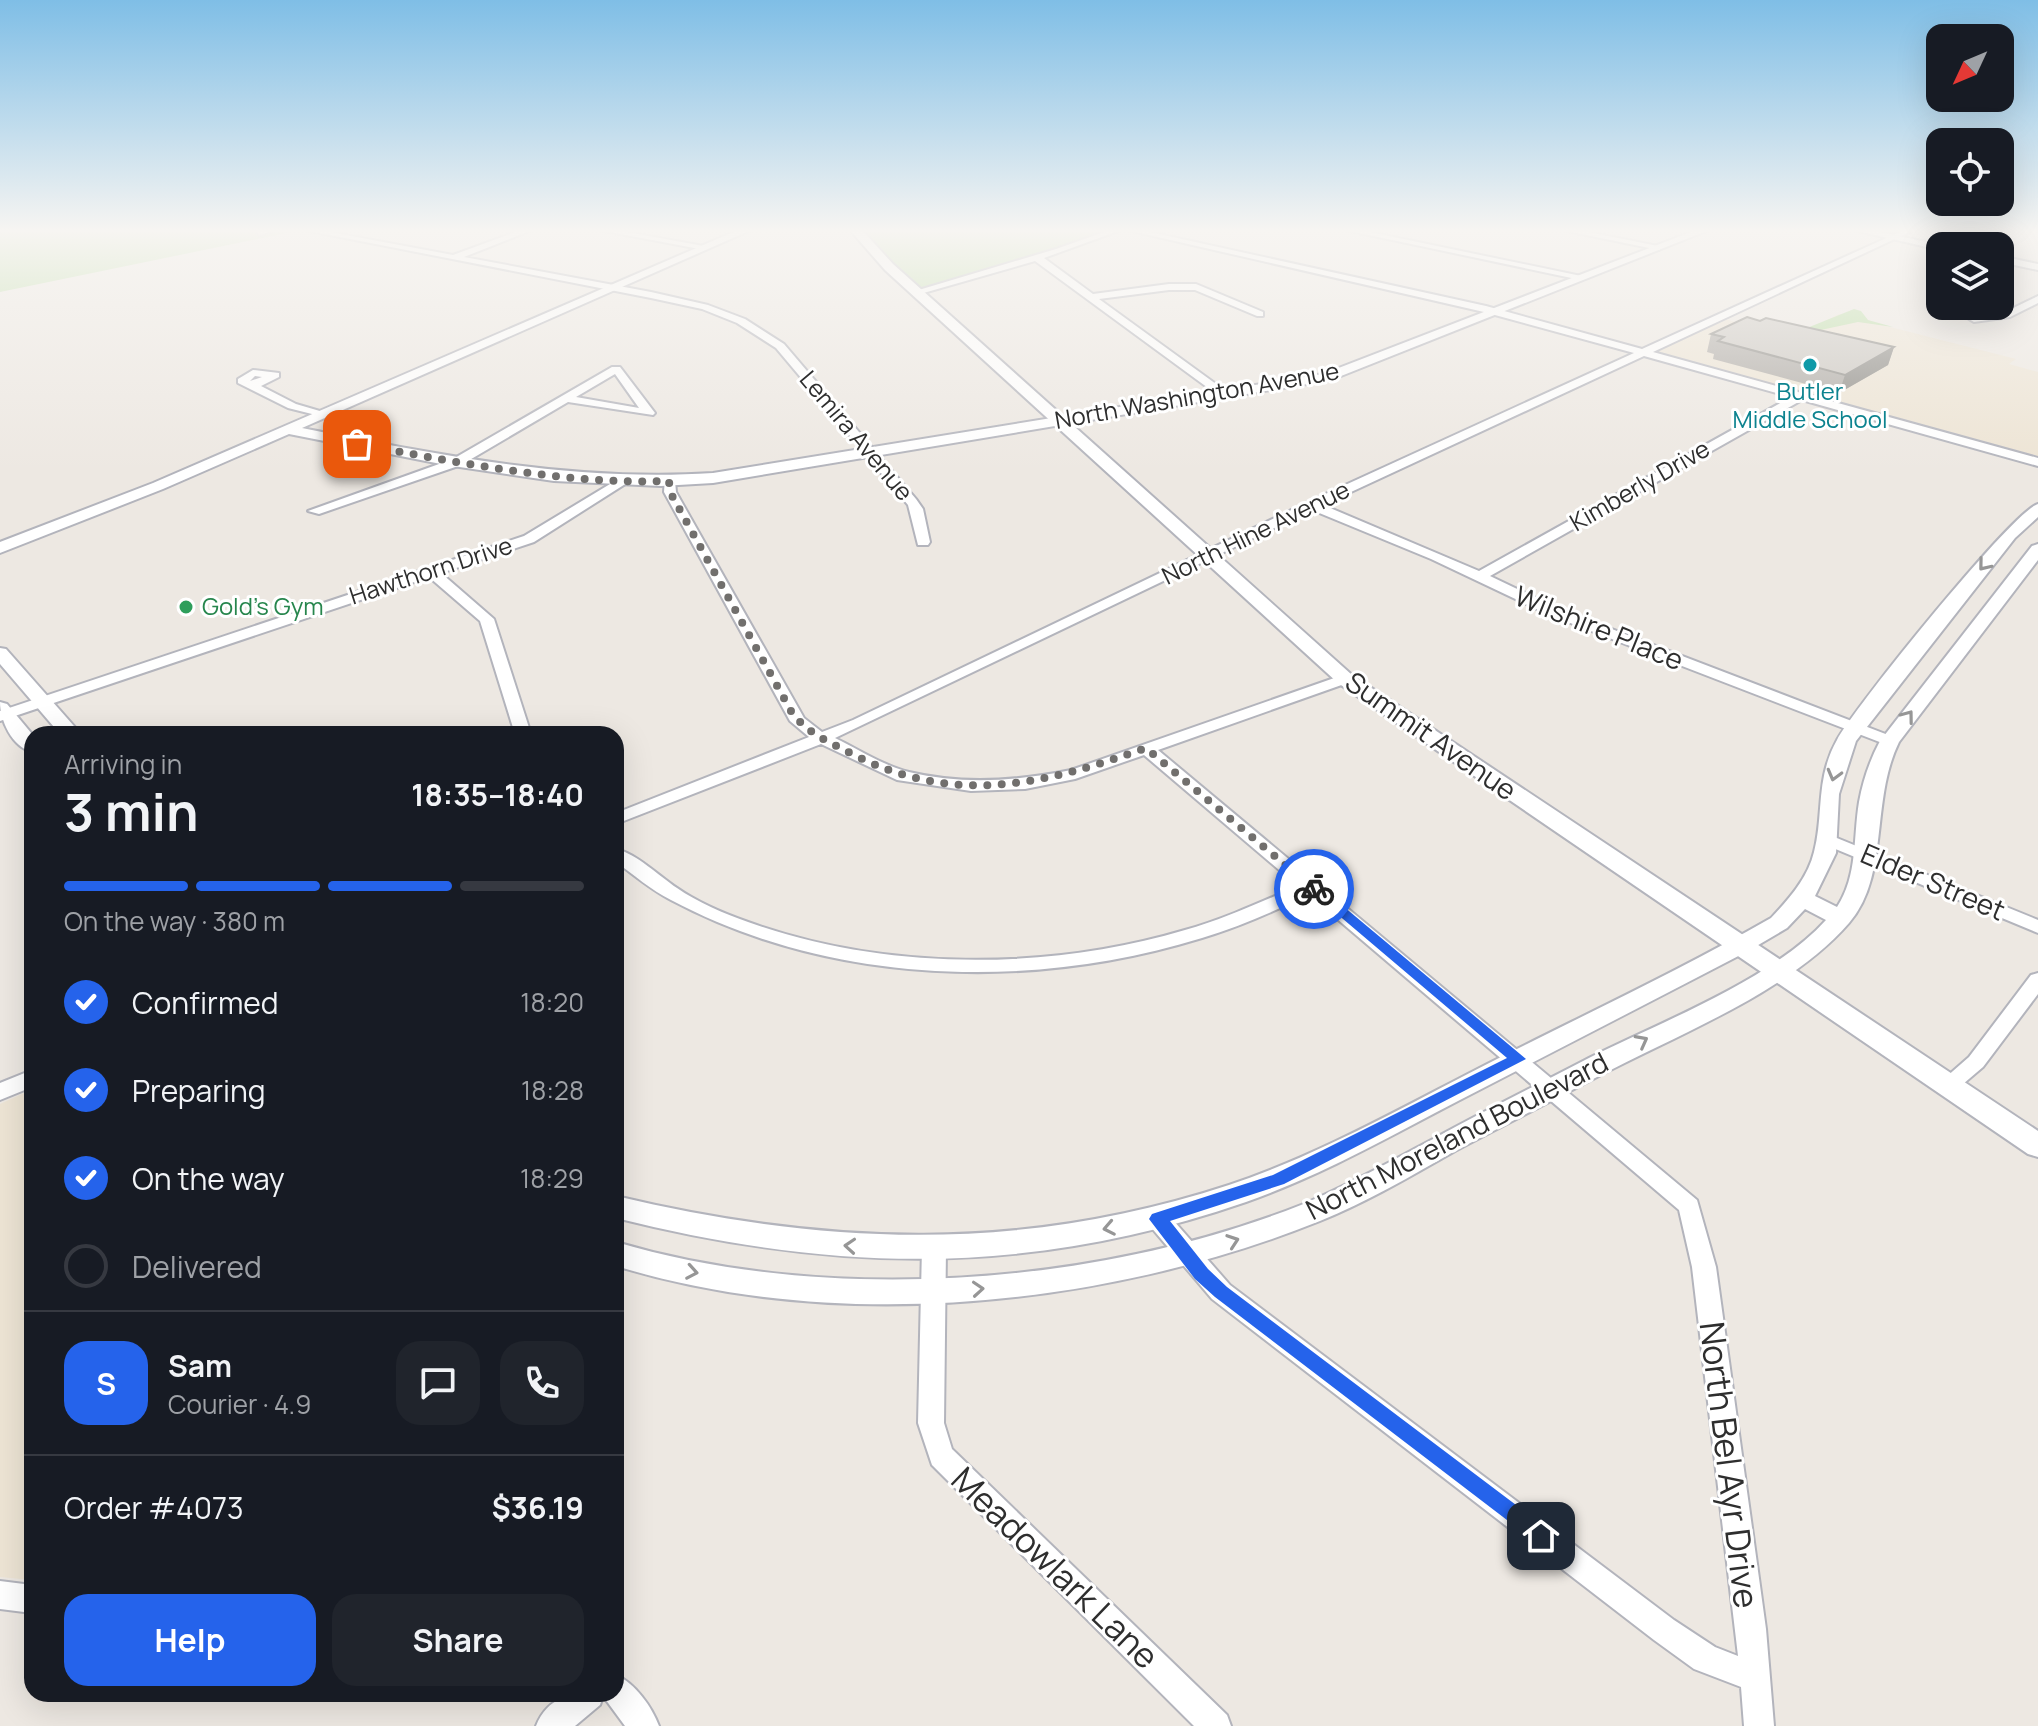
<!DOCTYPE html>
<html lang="en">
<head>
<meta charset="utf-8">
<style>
  :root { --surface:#171b24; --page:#20242c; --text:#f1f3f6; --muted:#9ea1a6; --line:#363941; --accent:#2563eb }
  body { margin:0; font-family:Manrope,sans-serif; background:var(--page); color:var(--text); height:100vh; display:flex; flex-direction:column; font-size:30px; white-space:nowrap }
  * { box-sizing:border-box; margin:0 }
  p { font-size:26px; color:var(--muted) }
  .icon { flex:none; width:44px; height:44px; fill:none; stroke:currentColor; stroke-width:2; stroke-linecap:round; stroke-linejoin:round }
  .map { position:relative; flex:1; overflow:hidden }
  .drawer { position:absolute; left:24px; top:726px; width:600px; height:976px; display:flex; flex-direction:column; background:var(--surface); border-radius:24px; box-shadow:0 8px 32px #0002 }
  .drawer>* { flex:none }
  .needle { width:52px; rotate:226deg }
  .tools { position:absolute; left:1926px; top:24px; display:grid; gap:16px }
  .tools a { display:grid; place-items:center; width:88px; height:88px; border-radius:16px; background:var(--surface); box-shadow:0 8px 32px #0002; font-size:40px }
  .pin { position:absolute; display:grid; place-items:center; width:68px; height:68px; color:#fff; margin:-34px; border-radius:16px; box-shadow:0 4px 12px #0006 }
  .courier { position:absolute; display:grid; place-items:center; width:80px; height:80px; margin:-40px; border:6px solid #2563eb; border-radius:50%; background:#fff; color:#222; box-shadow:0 2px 10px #0007 }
  .overview em { font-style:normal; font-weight:700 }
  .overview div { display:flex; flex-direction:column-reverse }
  .overview { display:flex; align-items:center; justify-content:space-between; height:136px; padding:0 40px }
  h1 { font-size:52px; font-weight:700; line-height:60px }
  .bar { display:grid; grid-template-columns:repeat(4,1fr); gap:12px 8px; align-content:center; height:96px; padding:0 40px }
  .bar i { height:10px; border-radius:6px; background:var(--line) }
  .bar .on { background:var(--accent) }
  .bar p { grid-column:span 4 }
  .line { display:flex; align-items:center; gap:20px; padding:0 40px; border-top:2px solid var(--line) }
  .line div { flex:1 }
  .round { display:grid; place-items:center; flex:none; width:84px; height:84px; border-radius:24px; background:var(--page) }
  ol { padding:0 40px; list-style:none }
  li { display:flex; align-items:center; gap:24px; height:88px }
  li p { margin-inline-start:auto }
  li .icon { padding:8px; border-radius:50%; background:var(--accent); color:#fff; stroke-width:4 }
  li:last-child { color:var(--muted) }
  li i { width:44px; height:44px; border:4px solid var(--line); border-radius:50% }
  .action { display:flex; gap:16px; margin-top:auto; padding:16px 40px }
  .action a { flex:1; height:92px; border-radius:24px; background:var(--accent); color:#fff; font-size:32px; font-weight:700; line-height:92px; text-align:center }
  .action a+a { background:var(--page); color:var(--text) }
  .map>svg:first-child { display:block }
  .education { fill:#ede4d4 }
  .green { fill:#bbdda5 }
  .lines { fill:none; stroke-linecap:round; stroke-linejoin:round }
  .minor-casing { stroke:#b3b4bc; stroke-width:4 }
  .tertiary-casing { stroke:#b3b4bc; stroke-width:4 }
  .secondary-casing { stroke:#b3b4bc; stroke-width:4 }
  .minor { fill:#fff; fill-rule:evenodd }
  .tertiary { fill:#fff; fill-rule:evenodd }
  .secondary { fill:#fff; fill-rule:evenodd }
  .wall { fill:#aeaaa5 }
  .shaded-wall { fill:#8d8b86 }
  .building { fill:#cac6c0; stroke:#8d8b86; stroke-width:2 }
  .oneway { stroke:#969696 }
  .route { fill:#2563eb }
  .done { stroke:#716f6d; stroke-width:8; stroke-dasharray:0 14.4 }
  .culture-dot { fill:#0f9aa8; stroke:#fff; stroke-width:3 }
  .leisure-dot { fill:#2e9e5b; stroke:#fff; stroke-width:3 }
  .labels { text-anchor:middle; stroke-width:6; stroke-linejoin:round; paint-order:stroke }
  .far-culture-label { font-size:24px; fill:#0d838f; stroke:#fff }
  .far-street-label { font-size:24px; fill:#2e2e2e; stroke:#fff }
  .far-leisure-label { font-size:24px; fill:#27864d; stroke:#fff; text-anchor:start }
  .street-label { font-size:28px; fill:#2e2e2e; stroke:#fff }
  .near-street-label { font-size:34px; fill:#2e2e2e; stroke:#fff }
</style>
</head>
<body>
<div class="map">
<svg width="2038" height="1726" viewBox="0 0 2038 1726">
  <rect width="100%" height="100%" fill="#ede8e2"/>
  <!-- education -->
  <path class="education" d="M1839 314 2016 359 2009 364 2038 372V456L1655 351 1724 319 1794 337Z
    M31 1090 32 1092V1580L0 1577V1104Z"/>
  <!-- green -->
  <path class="green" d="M0 230H301L0 292Z
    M862 230H1110L1066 246 921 288 895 267Z
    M1854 309 1861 311 1868 320 1893 327 1858 322 1802 334 1797 332Z"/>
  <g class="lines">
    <defs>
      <path id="minor" d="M256 230H276L259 235Z
        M304 230H319L453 255 521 230H532L464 257 651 292 708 305 745 319 784 344 916 499 923 509 930 542 928 545H918L908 505 776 348 737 323 702 309 651 298Z
        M599 230H616L709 247 705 250Z
        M1110 230H1121L1044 258 1093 294 1169 284H1196L1263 312V316H1257L1195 290H1169L1099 299 1227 392V396H1219L1035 261 920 294 912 292 1056 249Z
        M1127 230H1141L1486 306 1642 349 1904 230H1914L1653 352 2038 458V466L1802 400 1490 576 1557 608 1896 738 1898 741 1890 746 1547 614 1431 559 1312 510 835 738C858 749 884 766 909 772 963 785 1017 781 1071 770L1340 676H1350V682L1158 750 1697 1200 1716 1267 1766 1629 1774 1726H1744L1741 1687 1694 1669 1654 1640 1212 1299 1150 1226 1146 1219 1150 1212 1158 1210 1166 1212 1230 1285 1674 1620 1715 1647 1738 1656 1692 1267 1679 1210 1309 895C1274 911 1239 927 1202 938 1030 991 831 985 671 900 651 890 634 875 616 862V849C637 854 659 876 677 888 697 902 725 914 748 922 884 971 1047 971 1185 930 1224 919 1261 902 1298 886L1144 755 1075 779 1025 789 971 791 897 780 821 744 616 824V813L809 737 790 721 664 492 665 478 675 481 676 492 804 718 822 732 853 720 1308 502 1634 353 1484 312ZM1644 356 1791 397 1479 571 1323 505Z
        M1345 230H1360L1586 277 1581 280Z
        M1562 230H1578L1663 247 1659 250Z
        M2038 296V303L2010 317 1974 322 1969 319 2005 312Z
        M612 367H620L655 413 653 415 568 402 461 465 319 514 308 511 453 459ZM615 374 639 408 576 397Z
        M253 370 279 373V377L261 386 296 404 330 414 324 417 288 408 238 383V379ZM255 376 262 377 250 381Z
        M620 478 630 481 534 542 441 573 494 619 531 734H515L480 621 429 577 0 721V711L524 536Z
        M1827 834 2038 920V933L1821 843 1818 839Z
        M2038 973V994L1983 1067 1956 1090 1948 1093 1940 1090 1937 1085 1969 1057 2031 975Z
        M32 1070V1087L0 1100V1083Z
        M934 1238 942 1241 946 1248 944 1423 952 1449 1227 1715 1231 1726H1194L932 1465 918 1423 922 1248 926 1241Z
        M0 1581 32 1585V1613L0 1609Z
        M616 1675C635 1683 652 1707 659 1726H625L603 1696 600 1705 575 1726H536C551 1689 582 1694 616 1694Z"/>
      <path id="tertiary" d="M738 230H751L302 428C439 455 573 482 713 473L1323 374 1696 230H1709L1331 380 713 483 661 486 554 481 446 465 289 434 163 489 0 553V542L153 483Z
        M1853 230H1871L1945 246H1940V250Z
        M2000 256 2038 264V270L2000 262Z
        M2038 504V517L2015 538 1856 741 1839 794 1836 853 1815 896 1837 907C1858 875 1853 838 1859 802 1863 780 1870 760 1880 741L2032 546 2038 544V560L1899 742C1870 801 1890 876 1849 923 1789 992 1679 1034 1597 1077 1550 1102 1502 1126 1455 1151 1411 1176 1367 1202 1320 1221 1106 1307 838 1334 616 1266V1242C828 1305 1096 1286 1301 1205 1347 1186 1391 1161 1435 1138 1484 1111 1535 1086 1585 1060 1658 1023 1772 980 1826 920L1805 909 1787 928 1748 951C1652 1001 1555 1051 1458 1101 1389 1137 1320 1176 1246 1202 1029 1277 836 1273 616 1218V1196C826 1246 1022 1253 1229 1185 1322 1154 1410 1103 1497 1059 1588 1013 1682 969 1771 918 1788 900 1808 878 1814 852 1824 815 1815 779 1837 740 1854 708 2013 511 2038 504Z
        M0 648 6 649 81 734H60L0 664Z
        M0 702 7 704 32 734V752C12 747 0 720 0 702Z"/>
      <path id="secondary" d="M850 230H862L893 264 1352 675 2038 1131V1157L2028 1154 1338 683 885 270Z"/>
    </defs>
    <!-- minor casing -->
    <use href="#minor" class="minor-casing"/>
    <!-- tertiary casing -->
    <use href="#tertiary" class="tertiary-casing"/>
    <!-- secondary casing -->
    <use href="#secondary" class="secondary-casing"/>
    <!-- minor -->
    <use href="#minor" class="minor"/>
    <!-- tertiary -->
    <use href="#tertiary" class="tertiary"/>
    <!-- secondary -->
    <use href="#secondary" class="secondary"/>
  </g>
  <!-- wall -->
  <path class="wall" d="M1760 321 1894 347 1888 365 1839 393 1713 359 1714 354 1707 352 1711 334Z"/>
  <!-- shaded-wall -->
  <path class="shaded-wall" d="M1894 347 1888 365 1839 393 1845 375Z"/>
  <!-- building -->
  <path class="building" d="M1747 317 1760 321 1766 318 1894 347 1845 375 1718 341 1724 337 1711 334Z"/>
  <!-- one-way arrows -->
  <defs><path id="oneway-chevron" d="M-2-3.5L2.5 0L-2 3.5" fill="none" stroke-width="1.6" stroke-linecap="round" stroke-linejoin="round" transform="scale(2)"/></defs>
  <g class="oneway">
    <use href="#oneway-chevron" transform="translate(1984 565) rotate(129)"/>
    <use href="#oneway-chevron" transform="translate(1908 716) rotate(-53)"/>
    <use href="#oneway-chevron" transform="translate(1834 775) rotate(105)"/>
    <use href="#oneway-chevron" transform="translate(1642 1041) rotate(-28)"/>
    <use href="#oneway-chevron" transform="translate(1109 1228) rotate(169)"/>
    <use href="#oneway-chevron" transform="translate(1233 1241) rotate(-19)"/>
    <use href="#oneway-chevron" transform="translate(850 1246) rotate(-176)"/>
    <use href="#oneway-chevron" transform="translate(692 1272) rotate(10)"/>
    <use href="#oneway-chevron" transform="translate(978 1289) rotate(-4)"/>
  </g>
  <!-- sky -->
  <linearGradient id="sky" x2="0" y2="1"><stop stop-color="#7fbee6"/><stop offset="0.49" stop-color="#f7f5f2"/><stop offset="1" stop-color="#f7f5f2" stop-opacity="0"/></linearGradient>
  <rect width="2038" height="471" fill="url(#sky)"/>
  <!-- route -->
  <path class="route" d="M1310 886H1319L1526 1059 1284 1184 1170 1221 1208 1269 1227 1287 1548 1529 1551 1536 1548 1543 1541 1546 1215 1297 1195 1279 1149 1219 1152 1214 1273 1175 1507 1058 1310 891Z"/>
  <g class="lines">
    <!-- done -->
    <path class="done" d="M357 444C457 462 567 485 669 481L670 492 791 711C806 733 828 741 850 753 954 807 1042 785 1146 748L1314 889"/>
  </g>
  <!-- markers -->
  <circle class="culture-dot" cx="1810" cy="365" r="8"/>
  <circle class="leisure-dot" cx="186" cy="607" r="8"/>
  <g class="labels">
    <!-- far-culture labels -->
    <g class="far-culture-label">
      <text x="1810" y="400">Butler<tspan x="1810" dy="28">Middle School</tspan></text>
    </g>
    <!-- far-street labels -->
    <g class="far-street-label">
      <text transform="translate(1197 396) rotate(-10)" y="8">North Washington Avenue</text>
      <text transform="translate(856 436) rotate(50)" y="8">Lemira Avenue</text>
      <text transform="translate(1640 486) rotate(-30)" y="8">Kimberly Drive</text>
      <text transform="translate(1256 533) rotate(-26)" y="8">North Hine Avenue</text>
      <text transform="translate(431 571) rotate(-18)" y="8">Hawthorn Drive</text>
    </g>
    <!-- far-leisure labels -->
    <g class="far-leisure-label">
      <text x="202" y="615">Gold's Gym</text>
    </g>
    <!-- street labels -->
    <g class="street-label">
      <text transform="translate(1599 628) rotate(22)" y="10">Wilshire Place</text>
      <text transform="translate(1431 736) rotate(35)" y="10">Summit Avenue</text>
      <text transform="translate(1933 882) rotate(23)" y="10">Elder Street</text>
      <text transform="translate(1457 1136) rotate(-27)" y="10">North Moreland Boulevard</text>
    </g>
    <!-- near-street labels -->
    <g class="near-street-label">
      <text transform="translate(1729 1465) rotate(83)" y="12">North Bel Ayr Drive</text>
      <text transform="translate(1055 1568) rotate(44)" y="12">Meadowlark Lane</text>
    </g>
  </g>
</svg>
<div class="tools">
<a><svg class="needle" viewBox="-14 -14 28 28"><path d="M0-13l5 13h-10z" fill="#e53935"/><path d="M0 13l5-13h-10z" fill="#9ea1a6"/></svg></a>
<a><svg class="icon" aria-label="locate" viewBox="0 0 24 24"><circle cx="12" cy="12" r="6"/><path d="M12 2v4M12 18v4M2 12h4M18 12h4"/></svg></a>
<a><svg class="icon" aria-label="layers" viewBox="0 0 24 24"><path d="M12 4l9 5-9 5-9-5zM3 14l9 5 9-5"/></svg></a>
</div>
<div class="pin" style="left:357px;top:444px;background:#ea580c"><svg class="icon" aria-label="bag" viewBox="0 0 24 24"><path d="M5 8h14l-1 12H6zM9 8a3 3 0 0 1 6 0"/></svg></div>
<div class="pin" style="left:1541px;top:1536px;background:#1f2937"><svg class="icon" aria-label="home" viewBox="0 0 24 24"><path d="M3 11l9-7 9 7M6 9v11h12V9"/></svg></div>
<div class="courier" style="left:1314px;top:889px"><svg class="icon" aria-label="bike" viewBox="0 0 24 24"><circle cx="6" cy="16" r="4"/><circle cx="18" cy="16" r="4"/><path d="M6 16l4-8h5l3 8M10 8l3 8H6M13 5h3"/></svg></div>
<section class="drawer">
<div class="overview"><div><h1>3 min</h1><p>Arriving in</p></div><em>18:35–18:40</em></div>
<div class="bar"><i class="on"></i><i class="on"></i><i class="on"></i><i></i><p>On the way · 380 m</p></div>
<ol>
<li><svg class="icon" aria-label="check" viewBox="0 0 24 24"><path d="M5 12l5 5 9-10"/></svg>Confirmed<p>18:20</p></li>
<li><svg class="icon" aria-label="check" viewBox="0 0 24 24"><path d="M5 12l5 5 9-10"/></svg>Preparing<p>18:28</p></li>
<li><svg class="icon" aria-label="check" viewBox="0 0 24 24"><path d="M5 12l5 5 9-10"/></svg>On the way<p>18:29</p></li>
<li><i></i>Delivered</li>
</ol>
<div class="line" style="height:144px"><b class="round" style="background:var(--accent);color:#fff">S</b><div><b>Sam</b><p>Courier · 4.9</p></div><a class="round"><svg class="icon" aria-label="chat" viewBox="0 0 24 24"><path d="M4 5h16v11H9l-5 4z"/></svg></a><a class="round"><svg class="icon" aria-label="phone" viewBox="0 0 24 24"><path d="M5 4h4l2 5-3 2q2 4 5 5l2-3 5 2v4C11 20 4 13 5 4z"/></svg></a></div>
<div class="line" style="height:104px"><div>Order #4073</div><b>$36.19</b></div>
<div class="action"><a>Help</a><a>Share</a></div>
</section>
</div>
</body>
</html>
